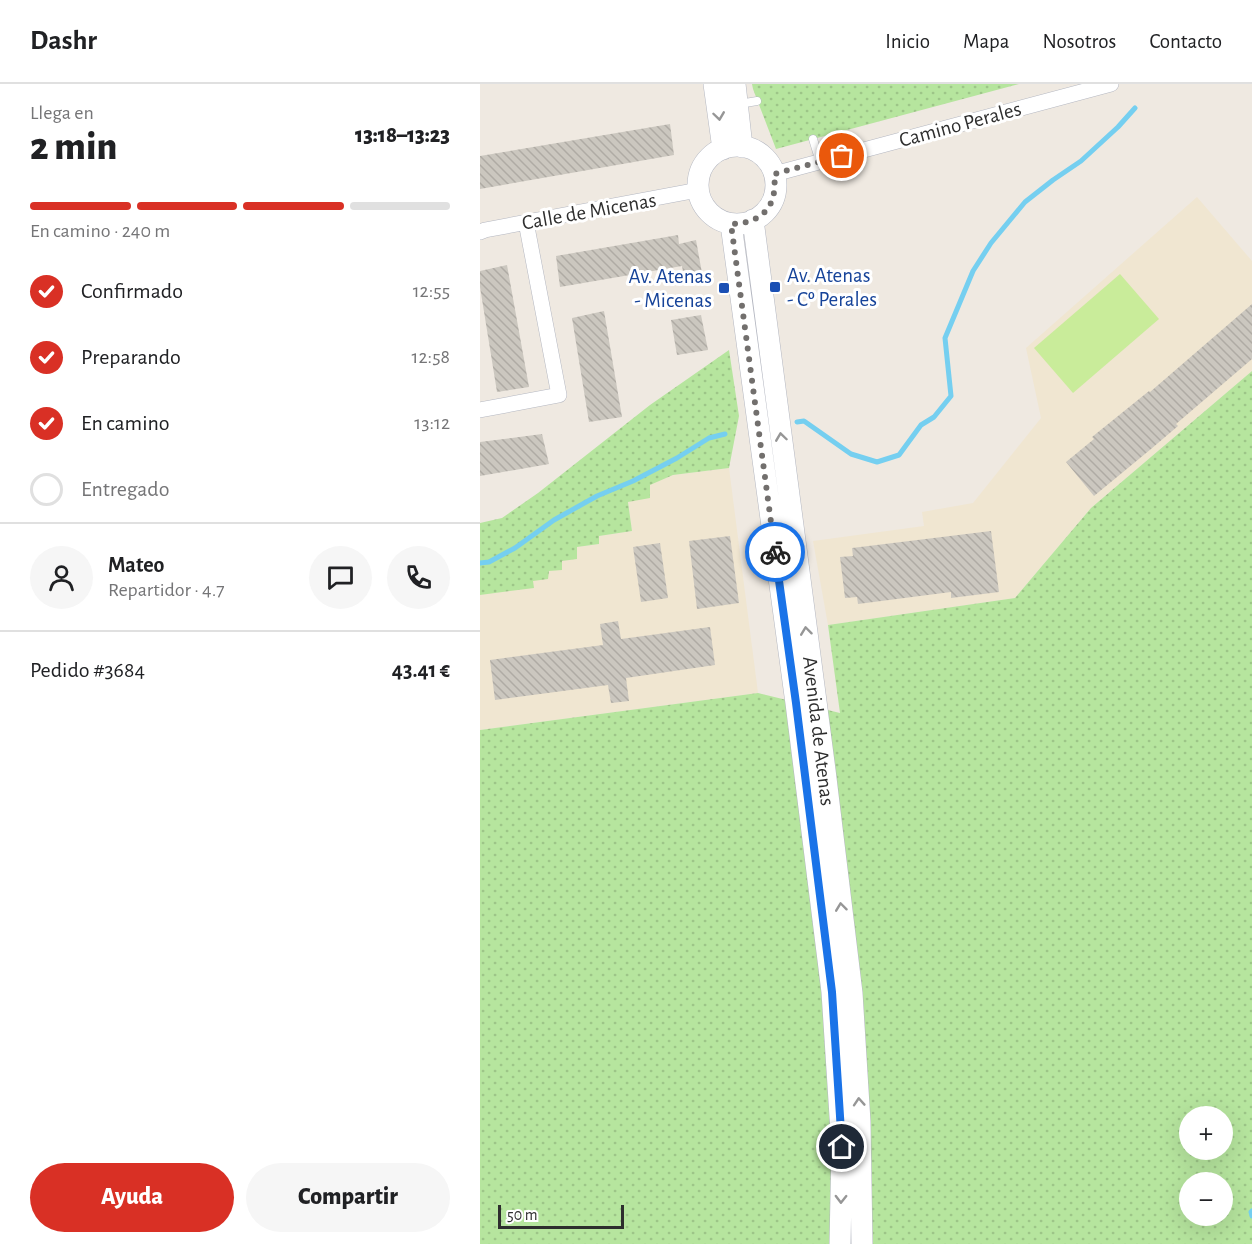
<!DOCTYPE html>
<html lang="es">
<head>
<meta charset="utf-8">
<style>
  :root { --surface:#fff; --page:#f6f6f6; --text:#202124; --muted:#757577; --line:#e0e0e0; --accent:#d93025 }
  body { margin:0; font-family:"Alegreya Sans",sans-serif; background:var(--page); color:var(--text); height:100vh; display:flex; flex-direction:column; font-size:22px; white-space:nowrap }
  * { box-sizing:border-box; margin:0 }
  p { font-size:20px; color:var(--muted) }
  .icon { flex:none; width:33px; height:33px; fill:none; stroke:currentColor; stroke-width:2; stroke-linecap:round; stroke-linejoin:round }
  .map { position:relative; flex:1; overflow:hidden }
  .panel { display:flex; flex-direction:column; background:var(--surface); width:480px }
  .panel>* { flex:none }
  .buttons { position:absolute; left:699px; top:1022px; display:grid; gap:12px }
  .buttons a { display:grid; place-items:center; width:54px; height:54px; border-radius:50%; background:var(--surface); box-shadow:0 6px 24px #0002; font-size:30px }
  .scale { position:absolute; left:18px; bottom:15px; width:126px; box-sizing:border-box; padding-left:6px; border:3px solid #2e2e2e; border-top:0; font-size:16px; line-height:21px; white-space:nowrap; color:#2e2e2e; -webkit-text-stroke:4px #fff; paint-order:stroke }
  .pin { position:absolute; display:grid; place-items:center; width:51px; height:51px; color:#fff; margin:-26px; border:3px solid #fff; border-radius:50%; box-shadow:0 2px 6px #0007 }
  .courier { position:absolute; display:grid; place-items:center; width:60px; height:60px; margin:-30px; border:4px solid #1a73e8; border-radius:50%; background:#fff; color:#222; box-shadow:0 2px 8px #0007 }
  .overview em { font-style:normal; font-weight:800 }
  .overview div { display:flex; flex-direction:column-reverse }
  .overview { display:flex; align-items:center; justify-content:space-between; height:102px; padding:0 30px }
  h1 { font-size:39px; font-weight:800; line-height:45px }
  .bar { display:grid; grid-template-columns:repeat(4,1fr); gap:9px 6px; align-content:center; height:72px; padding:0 30px }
  .bar i { height:8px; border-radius:4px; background:var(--line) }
  .bar .current { background:var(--accent) }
  .bar p { grid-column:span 4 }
  .line { display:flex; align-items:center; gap:15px; padding:0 30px; border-top:2px solid var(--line) }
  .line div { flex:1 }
  .round { display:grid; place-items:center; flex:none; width:63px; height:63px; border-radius:32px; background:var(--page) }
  ol { padding:0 30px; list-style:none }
  li { display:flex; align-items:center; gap:18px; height:66px }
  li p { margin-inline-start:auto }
  li .icon { padding:6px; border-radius:50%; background:var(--accent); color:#fff; stroke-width:4 }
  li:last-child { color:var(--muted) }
  li i { width:33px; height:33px; border:3px solid var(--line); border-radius:50% }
  .button { display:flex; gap:12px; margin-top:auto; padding:12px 30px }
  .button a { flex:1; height:69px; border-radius:36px; background:var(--accent); color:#fff; font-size:24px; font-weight:800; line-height:69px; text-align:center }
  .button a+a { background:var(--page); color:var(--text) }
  header { display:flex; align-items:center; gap:36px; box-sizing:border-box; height:84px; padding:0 30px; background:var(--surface); border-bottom:2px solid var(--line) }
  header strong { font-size:28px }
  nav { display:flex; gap:33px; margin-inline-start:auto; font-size:21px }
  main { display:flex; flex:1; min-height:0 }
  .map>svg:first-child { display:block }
  .education { fill:#f0e6d1 }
  .grass { fill:url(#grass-dots); fill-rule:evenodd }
  .pitch { fill:#c9ec9a }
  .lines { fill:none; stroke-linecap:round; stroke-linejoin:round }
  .stream { stroke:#75cff0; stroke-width:5 }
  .building { fill:url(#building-back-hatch) }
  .lane-casing { stroke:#b4b7c1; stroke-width:9 }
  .street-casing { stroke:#b4b7c1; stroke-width:16 }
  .secondary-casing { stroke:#b4b7c1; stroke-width:22 }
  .lane { stroke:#fff; stroke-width:8 }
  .street { stroke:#fff; stroke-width:15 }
  .secondary { stroke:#fff; stroke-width:21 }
  .oneway { stroke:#969696 }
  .done { stroke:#726f6d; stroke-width:6; stroke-dasharray:0 10.8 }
  .route { stroke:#1a73e8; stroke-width:8 }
  .transit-dot { fill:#1a4fb4; stroke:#fff; stroke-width:2 }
  .labels { text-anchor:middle; stroke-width:6; stroke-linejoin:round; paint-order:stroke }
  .street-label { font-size:21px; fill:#2e2e2e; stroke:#fff }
  .transit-label { font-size:21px; fill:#164399; stroke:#fff; text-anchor:start }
</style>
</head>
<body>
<header>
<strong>Dashr</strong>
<nav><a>Inicio</a><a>Mapa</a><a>Nosotros</a><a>Contacto</a></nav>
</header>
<main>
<section class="panel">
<div class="overview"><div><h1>2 min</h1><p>Llega en</p></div><em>13:18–13:23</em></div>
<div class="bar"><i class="current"></i><i class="current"></i><i class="current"></i><i></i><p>En camino · 240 m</p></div>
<ol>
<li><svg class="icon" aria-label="check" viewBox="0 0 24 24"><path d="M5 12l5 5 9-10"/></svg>Confirmado<p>12:55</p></li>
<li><svg class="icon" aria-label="check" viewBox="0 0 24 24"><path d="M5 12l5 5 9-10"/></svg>Preparando<p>12:58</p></li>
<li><svg class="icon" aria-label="check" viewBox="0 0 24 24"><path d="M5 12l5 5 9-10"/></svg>En camino<p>13:12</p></li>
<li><i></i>Entregado</li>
</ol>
<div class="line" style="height:108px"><a class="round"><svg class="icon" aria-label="person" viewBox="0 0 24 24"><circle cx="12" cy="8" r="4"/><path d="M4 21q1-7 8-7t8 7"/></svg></a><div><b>Mateo</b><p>Repartidor · 4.7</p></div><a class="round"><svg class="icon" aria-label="chat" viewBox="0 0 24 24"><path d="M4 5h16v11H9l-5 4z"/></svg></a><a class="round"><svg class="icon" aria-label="phone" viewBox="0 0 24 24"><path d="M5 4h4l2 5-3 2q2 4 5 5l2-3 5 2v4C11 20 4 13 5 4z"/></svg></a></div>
<div class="line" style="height:78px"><div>Pedido #3684</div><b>43.41 €</b></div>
<div class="button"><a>Ayuda</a><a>Compartir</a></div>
</section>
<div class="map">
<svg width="772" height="1160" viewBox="0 0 772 1160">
  <defs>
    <pattern id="grass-dots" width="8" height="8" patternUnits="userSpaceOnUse" patternTransform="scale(1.5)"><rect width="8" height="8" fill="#b6e59e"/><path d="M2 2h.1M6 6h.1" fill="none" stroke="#9dc588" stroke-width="1.8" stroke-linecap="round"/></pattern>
    <pattern id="building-back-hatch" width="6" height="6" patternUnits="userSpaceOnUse" patternTransform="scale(1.5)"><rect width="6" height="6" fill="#cbc7bf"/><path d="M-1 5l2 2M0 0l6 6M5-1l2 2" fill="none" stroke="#afaba4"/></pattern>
  </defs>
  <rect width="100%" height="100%" fill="#efe9e1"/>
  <!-- education -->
  <path class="education" d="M717 113 772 177V287L611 424 535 514 348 541 333 457 444 442 442 428 493 419 561 334 546 264Z
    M249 384 278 609 0 646V511L53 497 82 477 97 463 119 460 118 452 152 447 148 417 169 401 193 391Z"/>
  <!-- grass -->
  <path class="grass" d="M272 0H539L296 65 273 5Z
    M249 266 259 332 249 384 193 391 170 401V414L148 418 152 447 119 452V460L97 463V475L82 477V486L69 487 68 495 53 497 54 504 0 511V439L22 434 58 409 170 321Z
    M772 287V1160H0V646L278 609 360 629 348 541 535 514 611 424ZM710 1032H742V1065H710ZM710 1098H742V1131H710Z"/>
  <!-- pitch -->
  <path class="pitch" d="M640 190 679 235 593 309 554 264Z"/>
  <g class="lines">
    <!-- stream -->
    <path class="stream" d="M317 338 324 337 371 370 397 378 419 371 441 341 454 333 471 312 465 254 493 187 511 159 545 118 573 96 601 77 638 43 655 24
      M0 479 9 478 35 464 74 436 117 412 153 397 197 374 229 354 245 350
      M772 1127 771 1128 772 1132"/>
  </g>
  <!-- building -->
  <path class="building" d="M190 40 194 71 0 105V72Z
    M198 151 199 160 216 156 222 189 204 193 202 182 80 203 76 172Z
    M27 181 49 303 17 308 0 203V187Z
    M772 220V275L696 340 698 342 671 365 614 412 586 378 614 355 612 353 669 307 670 308Z
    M124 227 142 333 109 338 92 234Z
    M221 231 228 266 197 271 191 236Z
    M62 350 69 380 0 392V358Z
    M511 447 519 508 471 514V508L378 520 377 513 365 514 360 473 373 472 372 464Z
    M250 452 259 519 217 525 209 457Z
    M180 459 188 514 161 518 153 463Z
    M138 537 141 555 230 543 235 581 146 594 149 617 131 619 128 601 15 616 10 576 123 561 120 540Z"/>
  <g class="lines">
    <defs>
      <path id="lane" d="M259 20 277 17
        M333 55 340 78"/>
      <path id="street" d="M294 90 631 0
        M0 148 5 146 218 106
        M0 326 79 311 46 138"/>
      <path id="secondary" d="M234 0 243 65
        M255 0 262 63
        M218 101a39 39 0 1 1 78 0a39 39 0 1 1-78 0Z
        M273 136 345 686 372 909 380 1038 382 1160
        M251 140 316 619 352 908 362 1063 360 1160"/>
    </defs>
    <!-- lane casing -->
    <use href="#lane" class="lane-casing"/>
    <!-- street casing -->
    <use href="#street" class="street-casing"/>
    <!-- secondary casing -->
    <use href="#secondary" class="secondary-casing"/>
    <!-- lane -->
    <use href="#lane" class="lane"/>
    <!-- street -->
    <use href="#street" class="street"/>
    <!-- secondary -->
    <use href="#secondary" class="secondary"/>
  </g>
  <!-- one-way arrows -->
  <defs><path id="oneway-chevron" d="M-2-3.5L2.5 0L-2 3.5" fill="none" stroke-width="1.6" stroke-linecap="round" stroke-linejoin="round" transform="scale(1.5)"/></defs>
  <g class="oneway">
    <use href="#oneway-chevron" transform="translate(239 32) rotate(82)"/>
    <use href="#oneway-chevron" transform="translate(301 353) rotate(-98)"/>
    <use href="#oneway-chevron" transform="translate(326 547) rotate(-97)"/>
    <use href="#oneway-chevron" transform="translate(361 823) rotate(-97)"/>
    <use href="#oneway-chevron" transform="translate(379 1018) rotate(-94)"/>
    <use href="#oneway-chevron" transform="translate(361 1115) rotate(91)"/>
  </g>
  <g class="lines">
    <!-- done -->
    <path class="done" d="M295 468 251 140C283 139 298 122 294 90L362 72"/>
    <!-- route -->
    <path class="route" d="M295 468 316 619 352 908 362 1063"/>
  </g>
  <!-- markers -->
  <g class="transit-dot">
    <rect x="289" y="197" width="12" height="12" rx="3"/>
    <rect x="238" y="198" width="12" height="12" rx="3"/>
  </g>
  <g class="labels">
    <!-- street labels -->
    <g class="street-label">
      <text transform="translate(480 40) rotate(-15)" y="7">Camino Perales</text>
      <text transform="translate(109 127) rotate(-10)" y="7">Calle de Micenas</text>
      <text transform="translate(339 647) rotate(83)" y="7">Avenida de Atenas</text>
    </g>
    <!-- transit labels -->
    <g class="transit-label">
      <text x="307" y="198">Av. Atenas<tspan x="307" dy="24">- Cº Perales</tspan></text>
      <text x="232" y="199" text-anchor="end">Av. Atenas<tspan x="232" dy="24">- Micenas</tspan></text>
    </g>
  </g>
</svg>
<div class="buttons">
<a>+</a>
<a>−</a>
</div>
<div class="scale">50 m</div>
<div class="pin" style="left:362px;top:72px;background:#ea580c"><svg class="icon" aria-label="bag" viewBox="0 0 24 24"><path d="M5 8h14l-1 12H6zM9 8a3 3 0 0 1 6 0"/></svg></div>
<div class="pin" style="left:362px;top:1063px;background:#1f2937"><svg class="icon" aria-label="home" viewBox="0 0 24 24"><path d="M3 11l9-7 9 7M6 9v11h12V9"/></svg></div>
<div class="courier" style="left:295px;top:468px"><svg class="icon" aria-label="bike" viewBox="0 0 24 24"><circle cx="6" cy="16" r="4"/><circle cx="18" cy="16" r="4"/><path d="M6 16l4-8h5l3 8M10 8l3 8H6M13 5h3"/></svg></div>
</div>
</main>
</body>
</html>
